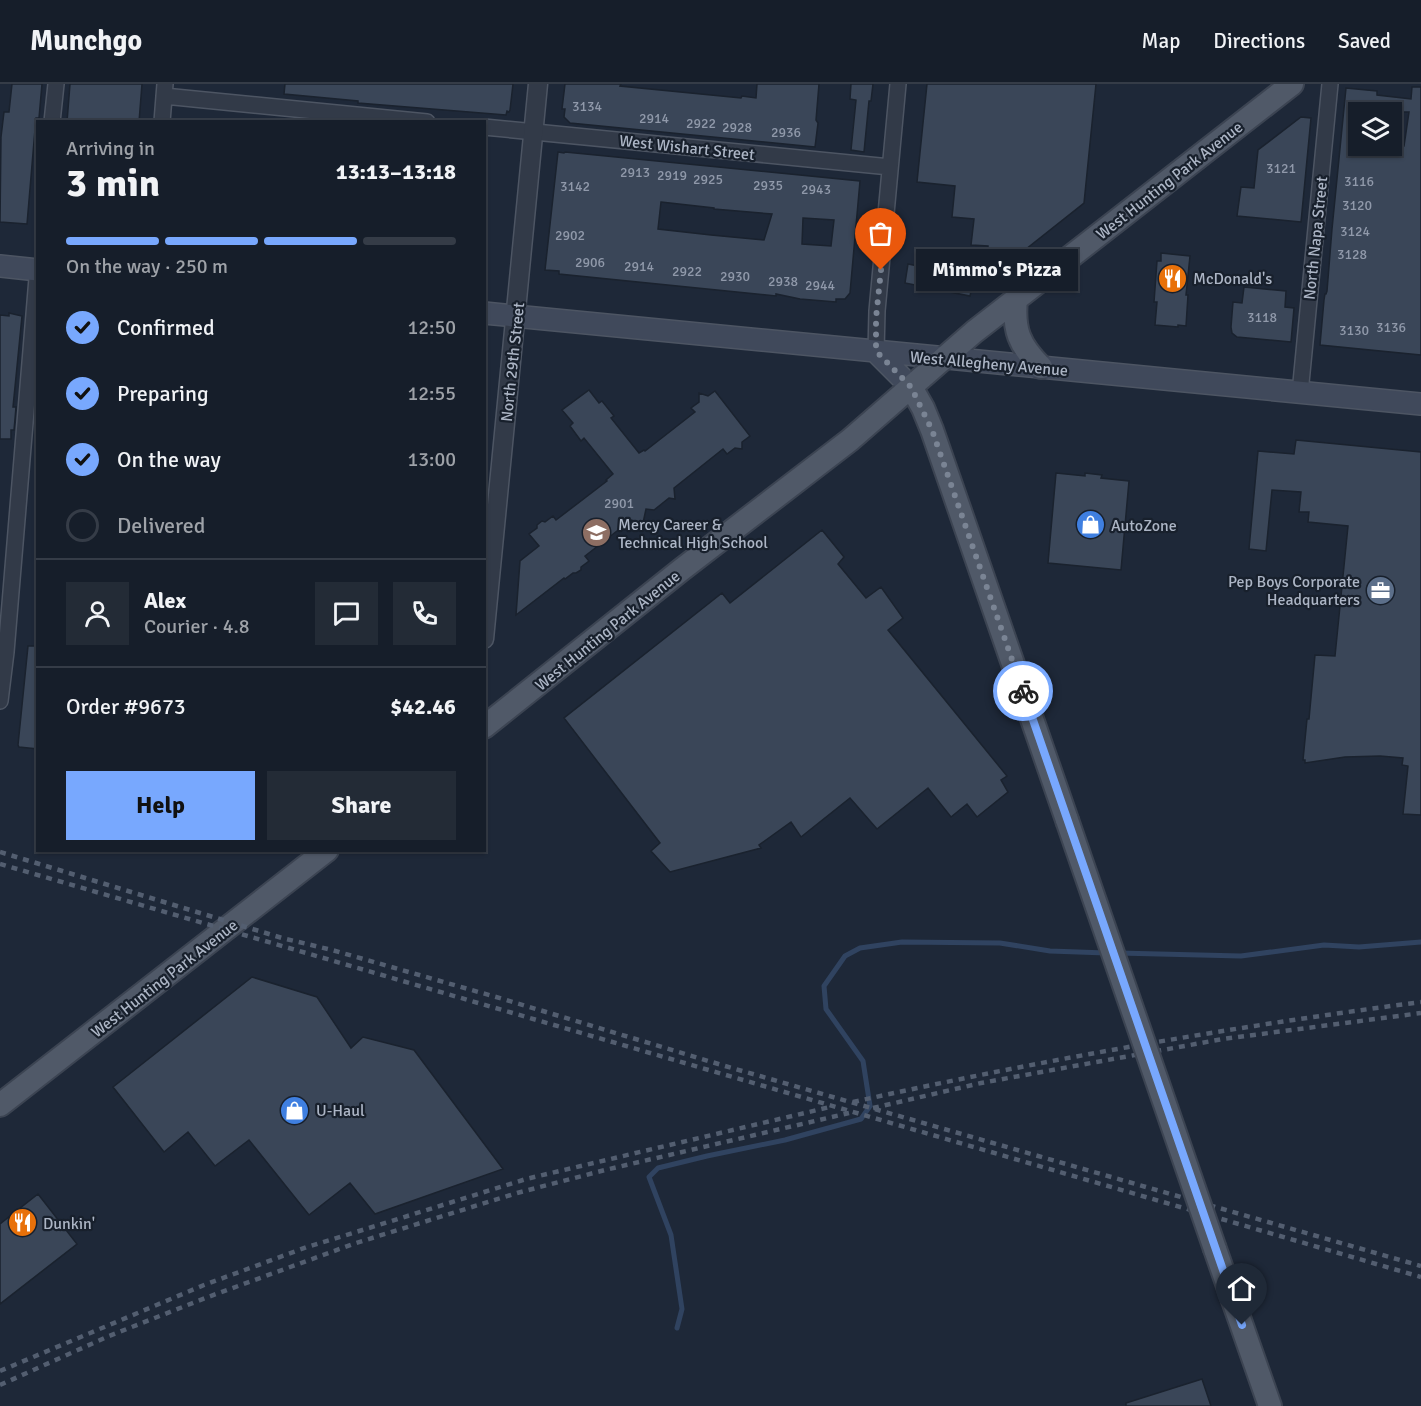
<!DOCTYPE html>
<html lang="en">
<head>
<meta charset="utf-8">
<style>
  :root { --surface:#161e2a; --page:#232b36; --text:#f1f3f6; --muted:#9ea2a8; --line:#353c47; --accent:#78a8fe }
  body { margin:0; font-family:Signika,sans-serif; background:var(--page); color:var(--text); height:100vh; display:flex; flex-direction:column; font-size:22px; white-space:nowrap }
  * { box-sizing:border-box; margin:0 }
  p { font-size:20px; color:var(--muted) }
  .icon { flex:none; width:33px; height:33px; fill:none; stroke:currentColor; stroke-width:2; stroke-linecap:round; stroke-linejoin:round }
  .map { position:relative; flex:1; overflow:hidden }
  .side { position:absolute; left:36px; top:36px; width:450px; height:732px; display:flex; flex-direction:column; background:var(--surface); border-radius:0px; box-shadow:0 2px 4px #0004,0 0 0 2px var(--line) }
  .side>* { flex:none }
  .tools { position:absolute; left:1348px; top:18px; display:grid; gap:12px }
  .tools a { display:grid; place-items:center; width:54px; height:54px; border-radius:0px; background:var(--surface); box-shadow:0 2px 4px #0004,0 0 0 2px var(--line); font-size:30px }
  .pin { position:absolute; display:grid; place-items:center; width:51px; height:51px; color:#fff; margin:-62px -26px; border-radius:50% 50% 50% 0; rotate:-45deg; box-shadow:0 0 6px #0007 }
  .pin .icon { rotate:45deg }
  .courier { position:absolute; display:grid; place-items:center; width:60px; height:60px; margin:-30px; border:4px solid #78a8fe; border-radius:50%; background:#fff; color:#222; box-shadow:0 2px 8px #0007 }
  .bubble { position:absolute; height:42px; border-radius:0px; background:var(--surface); box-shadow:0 2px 4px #0004,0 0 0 2px var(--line); font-size:20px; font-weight:700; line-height:42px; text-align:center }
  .headline em { font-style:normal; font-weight:700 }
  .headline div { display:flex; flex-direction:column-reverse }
  .headline { display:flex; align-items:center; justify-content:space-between; height:102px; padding:0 30px }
  h1 { font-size:39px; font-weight:700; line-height:45px }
  .bar { display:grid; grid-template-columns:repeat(4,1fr); gap:9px 6px; align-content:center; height:72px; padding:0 30px }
  .bar i { height:8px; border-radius:4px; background:var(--line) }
  .bar .selected { background:var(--accent) }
  .bar p { grid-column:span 4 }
  .line { display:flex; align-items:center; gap:15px; padding:0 30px; border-top:2px solid var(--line) }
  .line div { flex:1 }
  .round { display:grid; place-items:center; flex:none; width:63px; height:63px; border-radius:0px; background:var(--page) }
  ol { padding:0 30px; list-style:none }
  li { display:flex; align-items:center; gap:18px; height:66px }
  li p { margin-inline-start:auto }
  li .icon { padding:6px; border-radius:50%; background:var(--accent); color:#111; stroke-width:4 }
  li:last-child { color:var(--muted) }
  li i { width:33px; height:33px; border:3px solid var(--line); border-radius:50% }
  .button { display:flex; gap:12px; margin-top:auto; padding:12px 30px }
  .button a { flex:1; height:69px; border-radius:0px; background:var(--accent); color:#111; font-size:24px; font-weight:700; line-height:69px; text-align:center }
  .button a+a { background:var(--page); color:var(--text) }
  header { display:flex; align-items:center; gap:36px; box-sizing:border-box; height:84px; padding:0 30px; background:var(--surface); border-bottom:2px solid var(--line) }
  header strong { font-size:28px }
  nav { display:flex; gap:33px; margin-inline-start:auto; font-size:21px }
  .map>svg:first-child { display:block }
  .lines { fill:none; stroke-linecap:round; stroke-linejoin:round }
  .stream { stroke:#304360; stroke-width:5 }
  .building { fill:#3a4658; stroke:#1a222e; stroke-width:1.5; fill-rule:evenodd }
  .minor-casing { stroke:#4d5563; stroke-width:18 }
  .tertiary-casing { stroke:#4d5563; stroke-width:21 }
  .secondary-casing { stroke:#4d5563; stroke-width:24 }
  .primary-casing { stroke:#3c4452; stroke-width:26 }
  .minor { stroke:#323a48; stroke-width:15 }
  .tertiary { stroke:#323a48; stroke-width:18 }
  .secondary { stroke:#40495b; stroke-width:21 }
  .primary { stroke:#505968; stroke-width:22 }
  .rail { stroke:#535e70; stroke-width:4.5; stroke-dasharray:6 6; stroke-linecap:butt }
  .primary-bridge-casing { stroke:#3c4452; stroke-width:26; stroke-linecap:butt }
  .primary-bridge { stroke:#505968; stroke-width:22 }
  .done { stroke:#7a8494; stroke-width:6; stroke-dasharray:0 10.8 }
  .route { stroke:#78a8fe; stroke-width:8 }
  .labels { text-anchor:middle; stroke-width:4.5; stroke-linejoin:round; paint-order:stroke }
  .number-label { font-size:14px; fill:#9099aa }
  .street-label { font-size:16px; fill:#acb5c5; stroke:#18202c }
  .poi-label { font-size:16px; fill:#acb5c5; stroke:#18202c; text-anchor:start }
</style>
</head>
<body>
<header>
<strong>Munchgo</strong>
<nav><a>Map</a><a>Directions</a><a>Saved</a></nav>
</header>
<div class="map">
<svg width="1421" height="1322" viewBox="0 0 1421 1322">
  <rect width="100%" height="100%" fill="#1e2838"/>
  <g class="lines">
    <!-- stream -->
    <path class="stream" d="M1118 869 1241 872 1324 861 1359 863 1421 858
      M677 1244 682 1225 671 1151 649 1093 658 1084 707 1072 785 1056 861 1035 870 1022 863 977 826 925 824 902 845 872 860 864 902 858 1000 859 1050 867 1106 869"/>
  </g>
  <!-- building -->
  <path class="building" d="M12 0H42L39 34H36L27 140 0 138 1 53 4 28H9Z
    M70 0H142L139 38H67Z
    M285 0H513L510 26 509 28 507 27 506 31 358 19V17L284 10Z
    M565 0H621L620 2 741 14 742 12 756 14 757 0H819L816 36 818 39 815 63 570 39 564 33 565 25H562Z
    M851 0H873L871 17H869L864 68 851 66 856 16 850 15Z
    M927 0H1096L1084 119 1026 165 1007 164V167L988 165V162L971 161 974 135 952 133 955 102 917 98Z
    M1412 3H1421V271L1320 261 1324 216 1325 210H1326L1327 207 1332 145 1346 4 1377 7V11L1411 15ZM1359 28H1409L1404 62H1359Z
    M1301 33 1311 34 1301 138 1237 132 1241 103 1254 104 1258 66Z
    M558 68 564 69 565 68 860 97 850 209 845 215H836V218L800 215 776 210V212L559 190V187L545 186ZM661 118 714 124V125L772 130 764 156 711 151 658 145ZM803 134 834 136 831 162 802 160Z
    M1161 169 1190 172 1186 211H1188L1186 242 1178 241V243L1155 241 1157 218H1154L1157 177H1161Z
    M908 180 974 193 970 212 905 199Z
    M1244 203 1286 207 1285 223 1294 224 1291 258 1237 253 1232 249 1231 243 1233 218 1242 219Z
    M9 229 22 232 13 323H16L15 335 14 346H11V355H0V231L9 232Z
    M589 306 599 319 602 317 614 332 611 334 639 369 644 366 645 367 695 328 691 324 699 318V309L708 312 715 307 750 352 742 358V365L735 364 727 370 723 365 674 404 675 415 669 414 654 426 646 425 643 439 631 436 585 472 589 477 581 483V486L576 489H573L565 495 564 494 516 531 520 477 539 462 529 450 537 444V441L542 437 545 438 553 432 556 436 607 397 606 396 613 390 584 354 581 357 570 342 573 339 562 326Z
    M1296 356 1421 368V731L1403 730 1408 682 1402 681 1403 674 1380 672 1345 673 1305 679V676H1303L1307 635H1309L1315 571 1335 572 1348 442 1308 438 1309 428H1299L1301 408 1272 406 1266 467 1249 465 1258 367 1294 370Z
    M1056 389 1085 392V389L1102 391 1101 394 1129 397 1121 486 1048 479Z
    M822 446 844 473 838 480 866 514 881 503 903 534 888 546 1007 692 1001 696 1008 708 977 733 967 720 951 733 928 704 877 745 850 714 801 753 791 738 759 761 761 764 670 788 651 767 660 759 564 634 722 509 730 519Z
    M28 562H38V665L19 663 18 661Z
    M252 893 317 913 351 964 363 953 414 966 503 1085 375 1130 350 1099 309 1131 249 1056 215 1082 188 1048 164 1068 113 1003Z
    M38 1110 77 1160 0 1220V1140Z
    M1202 1295 1211 1322H1126V1319Z"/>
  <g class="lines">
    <defs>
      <path id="minor" d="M164 12 427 38
        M52 38 56 0
        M162 38 165 0
        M484 43 890 83
        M876 268 877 227 898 0
        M1300 309 1330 0
        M0 617 6 568 38 182"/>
      <path id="tertiary" d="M484 555 538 0"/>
      <path id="secondary" d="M0 182 38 186
        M484 229C797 260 1109 290 1421 320
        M876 268 911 303"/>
      <path id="primary" d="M1016 215C1013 246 1019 261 1041 283
        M911 303 923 324 932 346 1067 736
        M484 643 681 486 850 356 974 248 1292 0
        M0 1021 327 766
        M1215 1165 1270 1322"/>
    </defs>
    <!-- minor casing -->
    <use href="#minor" class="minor-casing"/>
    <!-- tertiary casing -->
    <use href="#tertiary" class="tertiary-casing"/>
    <!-- secondary casing -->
    <use href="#secondary" class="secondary-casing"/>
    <!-- primary casing -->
    <use href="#primary" class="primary-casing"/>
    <!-- minor -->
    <use href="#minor" class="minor"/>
    <!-- tertiary -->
    <use href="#tertiary" class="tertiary"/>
    <!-- secondary -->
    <use href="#secondary" class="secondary"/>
    <!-- primary -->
    <use href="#primary" class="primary"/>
    <!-- rail -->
    <path class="rail" d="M0 768 282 854 332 866 503 915 725 982 1421 1182
      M0 780 1421 1193
      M853 1018C1042 976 1230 943 1421 918
      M873 1024 981 999 1223 955 1421 929
      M0 1287 204 1201 307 1163 369 1144 526 1095 830 1023
      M0 1301 109 1252 208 1213 356 1159 517 1109 605 1086 849 1029"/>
    <defs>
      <path id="primary-bridge" d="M1067 736 1215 1165"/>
    </defs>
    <!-- primary-bridge casing -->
    <use href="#primary-bridge" class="primary-bridge-casing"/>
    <!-- primary-bridge -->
    <use href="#primary-bridge" class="primary-bridge"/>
  </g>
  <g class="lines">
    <!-- done -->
    <path class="done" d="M881 186 876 234V267L911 303 932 346 1023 607"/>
    <!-- route -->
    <path class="route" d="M1023 607 1242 1241"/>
  </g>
  <!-- icons -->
  <defs>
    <symbol id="restaurant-disc" viewBox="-11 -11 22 22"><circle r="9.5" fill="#e8710a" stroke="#18202c"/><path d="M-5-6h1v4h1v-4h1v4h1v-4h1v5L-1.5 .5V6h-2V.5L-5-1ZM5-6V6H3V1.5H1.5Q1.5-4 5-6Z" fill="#fff"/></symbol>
    <symbol id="shop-disc" viewBox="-11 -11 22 22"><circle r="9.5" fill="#3f7fe0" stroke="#18202c"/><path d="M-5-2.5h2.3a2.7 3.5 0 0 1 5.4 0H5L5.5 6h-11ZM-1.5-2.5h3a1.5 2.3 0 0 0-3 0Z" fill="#fff"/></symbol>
    <symbol id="school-disc" viewBox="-11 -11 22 22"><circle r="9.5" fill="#8d6e63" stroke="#18202c"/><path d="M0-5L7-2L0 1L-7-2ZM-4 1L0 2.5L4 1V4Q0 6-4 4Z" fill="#fff"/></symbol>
    <symbol id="office-disc" viewBox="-11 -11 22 22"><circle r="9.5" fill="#5c6f8a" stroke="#18202c"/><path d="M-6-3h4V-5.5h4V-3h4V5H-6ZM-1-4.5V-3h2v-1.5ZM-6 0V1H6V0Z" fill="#fff"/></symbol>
  </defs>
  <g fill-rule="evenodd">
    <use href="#restaurant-disc" x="1156" y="178" width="33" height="33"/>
    <use href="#shop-disc" x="1074" y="424" width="33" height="33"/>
    <use href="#school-disc" x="580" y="432" width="33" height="33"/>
    <use href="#office-disc" x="1364" y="490" width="33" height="33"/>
    <use href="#shop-disc" x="278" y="1010" width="33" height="33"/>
    <use href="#restaurant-disc" x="6" y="1122" width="33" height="33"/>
  </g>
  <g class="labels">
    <!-- number labels -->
    <g class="number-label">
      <text x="587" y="27">3134</text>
      <text x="654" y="39">2914</text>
      <text x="701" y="44">2922</text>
      <text x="737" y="48">2928</text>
      <text x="786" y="53">2936</text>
      <text x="1281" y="89">3121</text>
      <text x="635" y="93">2913</text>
      <text x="672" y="96">2919</text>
      <text x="708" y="100">2925</text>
      <text x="1359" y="102">3116</text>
      <text x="768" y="106">2935</text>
      <text x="575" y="107">3142</text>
      <text x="816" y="110">2943</text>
      <text x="1357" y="126">3120</text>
      <text x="1355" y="152">3124</text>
      <text x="570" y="156">2902</text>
      <text x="1352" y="175">3128</text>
      <text x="590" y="183">2906</text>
      <text x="639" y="187">2914</text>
      <text x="687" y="192">2922</text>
      <text x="735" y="197">2930</text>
      <text x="783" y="202">2938</text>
      <text x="820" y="206">2944</text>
      <text x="1262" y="238">3118</text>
      <text x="1391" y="248">3136</text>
      <text x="1354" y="251">3130</text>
      <text x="619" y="424">2901</text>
    </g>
    <!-- street labels -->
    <g class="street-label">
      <text transform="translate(687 63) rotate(6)" y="6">West Wishart Street</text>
      <text transform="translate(1169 96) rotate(-38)" y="6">West Hunting Park Avenue</text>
      <text transform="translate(1315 154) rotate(-84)" y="6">North Napa Street</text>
      <text transform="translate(512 278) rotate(-84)" y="6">North 29th Street</text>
      <text transform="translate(989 279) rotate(5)" y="6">West Allegheny Avenue</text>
      <text transform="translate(607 546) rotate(-39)" y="6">West Hunting Park Avenue</text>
      <text transform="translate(164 894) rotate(-38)" y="6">West Hunting Park Avenue</text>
    </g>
    <!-- poi labels -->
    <g class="poi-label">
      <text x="1193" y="200">McDonald's</text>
      <text x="618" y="446">Mercy Career &amp;<tspan x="618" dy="18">Technical High School</tspan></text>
      <text x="1111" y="447">AutoZone</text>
      <text x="1360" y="503" text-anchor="end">Pep Boys Corporate<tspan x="1360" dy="18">Headquarters</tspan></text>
      <text x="316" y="1032">U-Haul</text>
      <text x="43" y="1145">Dunkin'</text>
    </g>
  </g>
</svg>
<div class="tools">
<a><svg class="icon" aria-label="layers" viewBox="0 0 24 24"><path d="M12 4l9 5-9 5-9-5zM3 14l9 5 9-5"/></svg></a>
</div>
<div class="pin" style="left:881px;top:186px;background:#ea580c"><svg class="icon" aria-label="bag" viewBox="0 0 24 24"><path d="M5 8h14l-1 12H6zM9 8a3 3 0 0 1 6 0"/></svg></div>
<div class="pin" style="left:1242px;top:1241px;background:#1f2937"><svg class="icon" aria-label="home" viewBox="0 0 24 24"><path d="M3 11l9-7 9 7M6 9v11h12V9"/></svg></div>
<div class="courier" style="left:1023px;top:607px"><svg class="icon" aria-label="bike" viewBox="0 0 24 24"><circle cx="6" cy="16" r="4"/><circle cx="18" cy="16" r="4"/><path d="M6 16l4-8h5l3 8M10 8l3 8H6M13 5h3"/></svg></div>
<div class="bubble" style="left:916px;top:165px;width:162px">Mimmo's Pizza</div>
<section class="side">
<div class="headline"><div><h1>3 min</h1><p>Arriving in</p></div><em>13:13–13:18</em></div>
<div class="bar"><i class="selected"></i><i class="selected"></i><i class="selected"></i><i></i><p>On the way · 250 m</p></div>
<ol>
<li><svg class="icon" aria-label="check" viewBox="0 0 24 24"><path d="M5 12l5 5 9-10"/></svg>Confirmed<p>12:50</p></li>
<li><svg class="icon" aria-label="check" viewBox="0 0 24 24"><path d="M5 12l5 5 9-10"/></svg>Preparing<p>12:55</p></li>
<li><svg class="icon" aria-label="check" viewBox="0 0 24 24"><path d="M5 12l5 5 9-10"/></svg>On the way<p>13:00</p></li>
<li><i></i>Delivered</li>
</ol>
<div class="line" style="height:108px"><a class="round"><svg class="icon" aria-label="person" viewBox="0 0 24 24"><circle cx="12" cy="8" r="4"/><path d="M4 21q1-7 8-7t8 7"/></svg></a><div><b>Alex</b><p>Courier · 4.8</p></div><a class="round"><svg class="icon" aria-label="chat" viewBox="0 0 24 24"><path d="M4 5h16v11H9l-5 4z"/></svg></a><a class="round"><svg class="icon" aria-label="phone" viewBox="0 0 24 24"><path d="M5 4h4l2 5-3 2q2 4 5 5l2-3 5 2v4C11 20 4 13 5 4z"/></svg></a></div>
<div class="line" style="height:78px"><div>Order #9673</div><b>$42.46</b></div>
<div class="button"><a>Help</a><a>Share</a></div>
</section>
</div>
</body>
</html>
